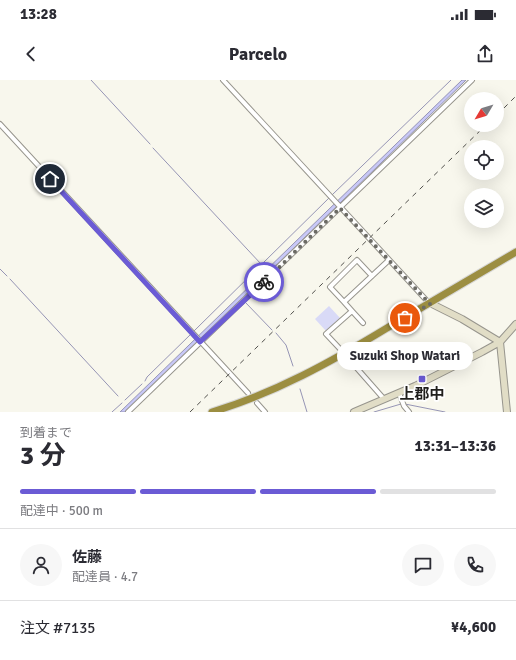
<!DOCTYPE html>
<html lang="ja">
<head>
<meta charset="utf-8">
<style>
  :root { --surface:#fff; --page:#f7f7f7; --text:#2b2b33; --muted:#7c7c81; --line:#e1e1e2; --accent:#6b5bd5 }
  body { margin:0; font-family:Signika,"Noto Sans JP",sans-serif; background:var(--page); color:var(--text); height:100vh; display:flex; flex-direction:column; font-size:15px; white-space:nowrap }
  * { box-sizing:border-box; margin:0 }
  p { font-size:13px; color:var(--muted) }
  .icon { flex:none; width:22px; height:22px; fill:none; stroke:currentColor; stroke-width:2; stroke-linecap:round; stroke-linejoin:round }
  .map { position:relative; height:332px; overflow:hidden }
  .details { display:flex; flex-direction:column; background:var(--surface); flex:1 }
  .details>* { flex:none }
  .needle { width:26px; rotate:232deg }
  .tools { position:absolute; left:464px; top:12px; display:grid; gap:8px }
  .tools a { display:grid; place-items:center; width:40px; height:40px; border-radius:50%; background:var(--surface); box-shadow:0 4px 16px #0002; font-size:20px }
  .pin { position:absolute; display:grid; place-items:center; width:34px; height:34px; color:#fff; margin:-17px; border:2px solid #fff; border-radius:50%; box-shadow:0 1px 4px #0007 }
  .courier { position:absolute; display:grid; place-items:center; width:40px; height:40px; margin:-20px; border:3px solid #6b5bd5; border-radius:50%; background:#fff; color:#222; box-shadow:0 1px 5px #0007 }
  .bubble { position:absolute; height:28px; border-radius:14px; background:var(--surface); box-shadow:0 4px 16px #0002; font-size:13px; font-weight:700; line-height:28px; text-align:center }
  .headline em { font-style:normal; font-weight:700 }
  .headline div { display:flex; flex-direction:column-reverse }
  .headline { display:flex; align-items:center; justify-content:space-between; height:68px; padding:0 20px }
  h1 { font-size:26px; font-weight:700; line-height:30px }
  .bar { display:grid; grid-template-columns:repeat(4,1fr); gap:6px 4px; align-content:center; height:48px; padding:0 20px }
  .bar i { height:5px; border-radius:3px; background:var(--line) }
  .bar .active { background:var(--accent) }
  .bar p { grid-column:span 4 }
  .line { display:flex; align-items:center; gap:10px; padding:0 20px; border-top:1px solid var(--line) }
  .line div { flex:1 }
  .round { display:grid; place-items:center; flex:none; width:42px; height:42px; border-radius:21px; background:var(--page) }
  .status { display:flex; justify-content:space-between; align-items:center; height:28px; padding:0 20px; background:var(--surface); direction:ltr }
  .status svg { height:11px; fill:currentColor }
  header { display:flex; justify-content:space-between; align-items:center; height:52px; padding:0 20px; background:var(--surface); font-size:18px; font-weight:700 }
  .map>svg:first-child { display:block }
  .green { fill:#d9daf7 }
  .water { fill:#c8c8f7; stroke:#9695b5 }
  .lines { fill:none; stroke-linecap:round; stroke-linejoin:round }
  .stream { stroke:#9695b5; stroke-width:1 }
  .street-casing { stroke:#97958d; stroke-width:6 }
  .secondary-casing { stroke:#97958d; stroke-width:8 }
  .highway-casing { stroke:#d7d7d6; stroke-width:9 }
  .street { stroke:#fff; stroke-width:4 }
  .secondary { stroke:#e1ddc6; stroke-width:6 }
  .highway { stroke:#9c8e41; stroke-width:7 }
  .rail { stroke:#52514d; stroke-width:1; stroke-dasharray:5 5; stroke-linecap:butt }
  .done { stroke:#6c6b65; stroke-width:4; stroke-dasharray:0 7.2 }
  .route { stroke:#6b5bd5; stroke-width:5 }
  .poi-dot { fill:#6b5bd5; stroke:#fff; stroke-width:1.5 }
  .labels { text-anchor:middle; stroke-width:3.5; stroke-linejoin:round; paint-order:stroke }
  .poi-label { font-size:15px; font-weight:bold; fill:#201f1c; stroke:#fff }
</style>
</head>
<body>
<div class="status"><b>13:28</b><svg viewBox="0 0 49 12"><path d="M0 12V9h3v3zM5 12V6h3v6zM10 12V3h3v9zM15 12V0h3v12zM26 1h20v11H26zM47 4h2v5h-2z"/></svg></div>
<header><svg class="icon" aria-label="back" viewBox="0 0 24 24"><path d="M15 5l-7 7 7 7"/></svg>Parcelo<svg class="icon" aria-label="share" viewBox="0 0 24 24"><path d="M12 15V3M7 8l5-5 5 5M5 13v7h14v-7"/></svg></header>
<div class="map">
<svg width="516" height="332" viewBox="0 0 516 332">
  <rect width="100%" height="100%" fill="#f8f7ed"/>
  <!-- green -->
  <path class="green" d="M329 226 340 238 326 251 315 239Z"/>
  <!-- water -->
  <path class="water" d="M462 0H466L126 332H120Z"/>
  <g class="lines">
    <!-- stream -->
    <path class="stream" d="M91 0 150 64
      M153 68 261 184
      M332 115 451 0
      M0 189 7 196
      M10 199 118 316
      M245 222 272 250
      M194 251 329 118
      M276 253 286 265 293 286
      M145 301 147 297 190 255
      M300 309 307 332
      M125 320 142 304
      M405 324 445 332
      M112 332 122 323
      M374 332 401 324"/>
    <defs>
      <path id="street" d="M223 0 429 223
        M0 44 248 313
        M344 222 330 207 357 180 372 196
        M352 231 363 243
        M342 271 326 254 352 231 344 222 389 180
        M347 277 384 319
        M399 313 404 326 409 332
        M257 323 265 332
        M128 332 472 0"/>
      <path id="secondary" d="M430 223 462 239 500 262 507 332
        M354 332 415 306 482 272 500 262 516 244"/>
      <path id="highway" d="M212 332C275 313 331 282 387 248 430 223 473 197 516 172"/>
    </defs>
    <!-- street casing -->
    <use href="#street" class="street-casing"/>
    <!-- secondary casing -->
    <use href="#secondary" class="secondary-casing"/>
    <!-- highway casing -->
    <use href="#highway" class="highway-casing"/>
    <!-- street -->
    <use href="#street" class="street"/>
    <!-- secondary -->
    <use href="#secondary" class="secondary"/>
    <!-- highway -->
    <use href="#highway" class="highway"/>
    <!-- rail -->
    <path class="rail" d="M497 35 516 16
      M190 332 486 45"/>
  </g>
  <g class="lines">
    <!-- done -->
    <path class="done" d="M264 202 340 128 430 224 405 238"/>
    <!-- route -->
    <path class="route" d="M50 99 200 262 264 202"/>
  </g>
  <!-- markers -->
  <rect class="poi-dot" x="418" y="295" width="8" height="8" rx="2"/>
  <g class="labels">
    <!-- poi labels -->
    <g class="poi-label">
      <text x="422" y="319">上郡中</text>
    </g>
  </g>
</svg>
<div class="tools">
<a><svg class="needle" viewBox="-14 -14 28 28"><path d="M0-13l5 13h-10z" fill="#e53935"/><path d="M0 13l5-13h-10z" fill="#7c7c81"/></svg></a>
<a><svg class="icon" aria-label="locate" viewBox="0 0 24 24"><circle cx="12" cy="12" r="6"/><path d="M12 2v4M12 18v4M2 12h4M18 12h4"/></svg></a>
<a><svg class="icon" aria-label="layers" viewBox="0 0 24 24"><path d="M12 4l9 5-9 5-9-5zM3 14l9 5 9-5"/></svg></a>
</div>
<div class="pin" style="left:405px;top:238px;background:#ea580c"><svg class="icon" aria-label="bag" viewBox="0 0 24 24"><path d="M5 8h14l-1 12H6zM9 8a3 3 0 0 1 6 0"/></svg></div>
<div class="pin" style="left:50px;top:99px;background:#1f2937"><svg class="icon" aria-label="home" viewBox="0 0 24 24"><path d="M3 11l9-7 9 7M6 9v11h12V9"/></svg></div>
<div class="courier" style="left:264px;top:202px"><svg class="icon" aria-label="bike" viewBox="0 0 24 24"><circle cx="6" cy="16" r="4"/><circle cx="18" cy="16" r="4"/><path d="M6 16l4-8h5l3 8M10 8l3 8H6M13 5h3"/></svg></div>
<div class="bubble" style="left:337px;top:262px;width:136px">Suzuki Shop Watari</div>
</div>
<section class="details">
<div class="headline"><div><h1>3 分</h1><p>到着まで</p></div><em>13:31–13:36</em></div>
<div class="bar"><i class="active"></i><i class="active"></i><i class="active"></i><i></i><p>配達中 · 500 m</p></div>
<div class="line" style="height:72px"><a class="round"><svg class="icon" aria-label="person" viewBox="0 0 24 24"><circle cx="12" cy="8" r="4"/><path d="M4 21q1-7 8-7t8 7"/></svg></a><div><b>佐藤</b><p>配達員 · 4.7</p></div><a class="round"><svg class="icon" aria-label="chat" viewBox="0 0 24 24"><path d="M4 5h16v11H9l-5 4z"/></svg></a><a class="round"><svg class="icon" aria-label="phone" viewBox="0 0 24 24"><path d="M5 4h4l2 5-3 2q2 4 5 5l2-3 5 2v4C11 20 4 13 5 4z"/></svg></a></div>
<div class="line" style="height:52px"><div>注文 #7135</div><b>¥4,600</b></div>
</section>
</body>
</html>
